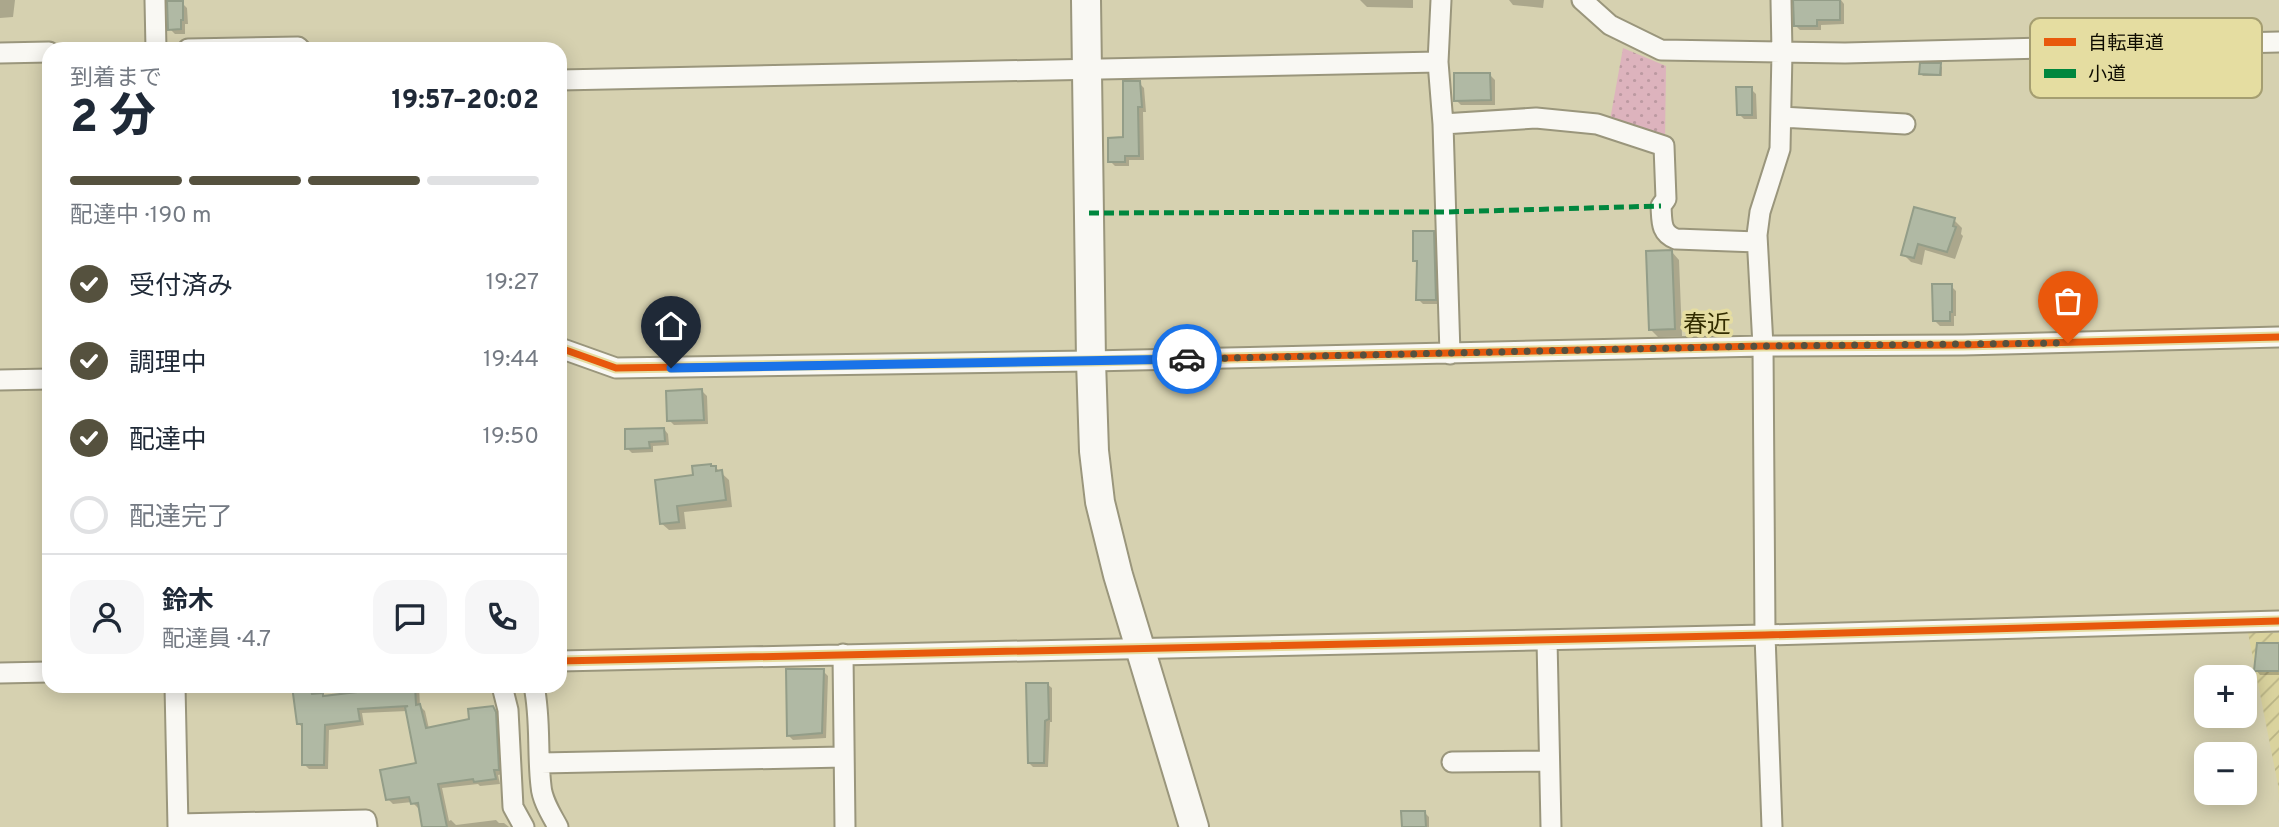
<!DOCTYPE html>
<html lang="ja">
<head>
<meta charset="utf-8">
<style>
  :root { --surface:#fff; --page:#f6f6f7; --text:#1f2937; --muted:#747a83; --line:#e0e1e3; --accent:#55513e }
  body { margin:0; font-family:Overpass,"Noto Sans JP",sans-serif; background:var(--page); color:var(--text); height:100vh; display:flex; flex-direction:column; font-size:26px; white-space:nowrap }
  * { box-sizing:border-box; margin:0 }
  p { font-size:23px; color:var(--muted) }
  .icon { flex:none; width:38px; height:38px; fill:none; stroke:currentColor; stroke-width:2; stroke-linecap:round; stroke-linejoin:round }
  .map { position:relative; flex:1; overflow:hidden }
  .drawer { position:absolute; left:42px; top:42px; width:525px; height:651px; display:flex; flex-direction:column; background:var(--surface); border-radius:21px; box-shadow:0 4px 18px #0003 }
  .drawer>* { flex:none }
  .fabs { position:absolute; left:2194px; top:665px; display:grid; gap:14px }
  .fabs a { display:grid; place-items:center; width:63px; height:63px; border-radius:14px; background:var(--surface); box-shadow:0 4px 18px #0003; font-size:35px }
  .pin { position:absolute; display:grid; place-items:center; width:60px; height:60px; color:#fff; margin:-72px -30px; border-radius:50% 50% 50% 0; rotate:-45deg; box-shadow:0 0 7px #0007 }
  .pin .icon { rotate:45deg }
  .courier { position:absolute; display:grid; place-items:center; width:70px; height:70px; margin:-35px; border:5px solid #1a73e8; border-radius:50%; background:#fff; color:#222; box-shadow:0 2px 9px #0007 }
  .overview em { font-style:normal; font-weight:800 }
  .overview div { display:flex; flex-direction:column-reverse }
  .overview { display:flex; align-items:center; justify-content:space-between; height:119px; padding:0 28px }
  h1 { font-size:46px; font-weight:800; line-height:52px }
  .bar { display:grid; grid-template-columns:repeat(4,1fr); gap:10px 7px; align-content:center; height:84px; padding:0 28px }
  .bar i { height:9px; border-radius:5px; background:var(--line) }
  .bar .selected { background:var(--accent) }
  .bar p { grid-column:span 4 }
  .line { display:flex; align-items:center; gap:18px; padding:0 28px; border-top:2px solid var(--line) }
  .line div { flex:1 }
  .round { display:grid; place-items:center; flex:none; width:74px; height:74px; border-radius:21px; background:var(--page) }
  ol { padding:0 28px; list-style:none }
  li { display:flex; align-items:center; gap:21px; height:77px }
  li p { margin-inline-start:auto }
  li .icon { padding:7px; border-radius:50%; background:var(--accent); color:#fff; stroke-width:4 }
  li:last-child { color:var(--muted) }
  li i { width:38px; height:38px; border:4px solid var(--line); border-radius:50% }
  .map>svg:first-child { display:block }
  .industrial { fill:url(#industrial-furrows) }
  .grass { fill:url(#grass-dots) }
  .shadow { fill:#0003 }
  .building { fill:#b0b9a4; stroke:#939d88; stroke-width:2 }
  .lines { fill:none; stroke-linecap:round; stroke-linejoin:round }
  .street-casing { stroke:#9a967c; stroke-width:23 }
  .secondary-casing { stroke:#9a967c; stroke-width:32 }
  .street { stroke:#f9f8f3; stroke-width:19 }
  .secondary { stroke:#f9f8f3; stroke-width:28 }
  .quiet { stroke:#00873e; stroke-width:5; stroke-dasharray:10 5; stroke-linecap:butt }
  .cycleway-casing { stroke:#e5dda1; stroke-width:11 }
  .cycleway { stroke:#e8590c; stroke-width:7 }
  .done { stroke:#55513e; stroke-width:7; stroke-dasharray:0 12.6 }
  .route { stroke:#1a73e8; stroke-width:9 }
  .labels { text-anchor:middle; stroke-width:7; stroke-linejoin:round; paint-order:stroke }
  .quarter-label { font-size:24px; fill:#332d00; stroke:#e5dda1 }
  .key { fill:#e5dda1; stroke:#a59e71; stroke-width:2 }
  .key-label { font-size:19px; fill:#0f0c00 }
</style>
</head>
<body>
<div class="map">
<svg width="2279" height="827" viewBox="0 0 2279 827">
  <defs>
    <pattern id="industrial-furrows" width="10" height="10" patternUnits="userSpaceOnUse" patternTransform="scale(1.75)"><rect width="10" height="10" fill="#dad39e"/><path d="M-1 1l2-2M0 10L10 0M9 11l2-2" fill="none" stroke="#bab486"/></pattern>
    <pattern id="grass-dots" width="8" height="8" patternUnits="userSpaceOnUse" patternTransform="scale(1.75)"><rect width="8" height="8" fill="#ddb3bd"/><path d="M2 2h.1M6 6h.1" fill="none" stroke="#bc99a1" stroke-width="1.8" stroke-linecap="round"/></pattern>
  </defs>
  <rect width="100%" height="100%" fill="#d6d1b0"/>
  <!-- industrial -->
  <path class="industrial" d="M2248 633H2279V803L2278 785Z"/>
  <!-- grass -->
  <path class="grass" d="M1623 48 1666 66 1665 141 1608 131Z"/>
  <!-- shadow -->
  <path class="shadow" d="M0 0H15L13 17 0 18Z
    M1360 0H1413V8L1367 7Z
    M1509 0H1544L1543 8 1513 5Z
    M1807 0H1841L1844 4V24L1821 25V30H1800L1795 25Z
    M182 3 187 8 188 24H185V34H175L170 29Z
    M1940 65 1942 67V76H1923L1921 74Z
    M1490 75 1495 80V105H1461L1456 100Z
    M1139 83 1144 88 1146 112H1143L1144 160H1129V166H1115L1110 161 1124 139Z
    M1751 89 1756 94 1757 119H1744L1739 114Z
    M1915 209 1954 220 1962 228 1961 234 1963 236 1955 259 1925 250 1922 265 1911 262 1903 254Z
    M1433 233 1438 238 1440 304H1423L1418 299 1419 264 1415 260Z
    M1672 252 1679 260 1682 336 1658 337 1650 329Z
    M1951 286 1956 291V316H1954V326H1940L1935 321Z
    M702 391 707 396 708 424 674 425 669 420Z
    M664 429 668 434 669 445 653 446V452L632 453 627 448Z
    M715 467 729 480 732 507 684 512 686 529 669 530 661 523 695 476Z
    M2279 645V675H2260L2256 670Z
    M823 671 828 676 826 738 793 740 788 735Z
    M1047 684 1052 688V722H1050L1048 767H1033L1029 763Z
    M294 686H318L319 695 325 698 367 693V686H419L420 706 425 711 429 729 470 721 494 709 499 715 503 774 498 775 500 784 480 786 478 784 442 788 449 821 451 820 456 825 496 820 499 823H504L509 827H424L421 808H418L412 802 393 804 388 799 418 764 407 711 362 713 364 725 329 730 328 769H309L304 764V729L299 724Z
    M1424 812 1429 817V827H1404Z"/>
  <!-- building -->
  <path class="building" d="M1793 0H1840V20H1817V26H1794Z
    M167 1H183V20H181V29L168 30Z
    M1920 63H1941L1940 75 1919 74Z
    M1454 73H1490L1491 100 1454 101Z
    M1123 81H1140L1142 107H1138L1139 156H1125V162H1108V138L1123 137Z
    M1736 87H1752V115H1737Z
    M1914 207 1955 218 1953 226 1956 227 1947 252 1918 244 1914 258 1901 255Z
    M1413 231H1434L1436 300H1416L1417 261H1413Z
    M1672 250 1675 329 1649 330 1646 251Z
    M1932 284H1952V312H1950V321H1933Z
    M702 389 704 420 667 421 666 391Z
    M664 428 665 441 649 442 650 448 625 449V429Z
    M711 464V466H716V471L722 470 726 500 677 506 679 522 660 524 655 480 693 475 692 466Z
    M2257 643H2279V671H2254Z
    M786 669H824L822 733 787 736Z
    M1026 683H1048L1049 719 1045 721 1044 763H1028Z
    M292 686H310L312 694 323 693V696L365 691V686H415L416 705 420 704 426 728 469 719 468 709 493 706 496 712 499 770H494L496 779 474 782 473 779 438 784 447 827H422L418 803 411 804 409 797 386 800 380 770 416 763 405 707 408 706 358 709 360 721 325 725 324 765H302V724H297Z
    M1401 811H1425L1426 827H1402Z"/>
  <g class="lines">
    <defs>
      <path id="street" d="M155 0 156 49
        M1441 0 1438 62 1443 124 1450 354
        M1582 0 1610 25 1661 50 1845 53 2279 42
        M188 49 298 47 300 49
        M0 53 49 52
        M560 80 1438 62
        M1781 117 1905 124
        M1443 124 1536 118 1597 124 1664 146 1666 199 1661 206C1662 221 1660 233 1676 239L1757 242
        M560 348 616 368 1091 361 1763 346 1963 345 2279 337
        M0 380 49 379
        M1547 640 1551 827
        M843 654 845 827
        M560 661 1765 635 2279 621
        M0 673 49 672
        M175 686 178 827
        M502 686 508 710 513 807 524 827
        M534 686C541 719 537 753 541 786 542 800 551 814 558 827
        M1452 762 1549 761
        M541 763 844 757
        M178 824 366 820 367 827
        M1772 827 1765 635 1763 346 1757 235 1760 212 1780 149 1782 52 1781 0"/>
      <path id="secondary" d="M1086 0 1091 361 1094 451 1100 502 1118 575 1194 827"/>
    </defs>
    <!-- street casing -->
    <use href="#street" class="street-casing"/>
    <!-- secondary casing -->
    <use href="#secondary" class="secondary-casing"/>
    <!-- street -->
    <use href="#street" class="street"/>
    <!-- secondary -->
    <use href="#secondary" class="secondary"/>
    <!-- quiet -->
    <path class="quiet" d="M1089 213 1445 212 1661 206"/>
    <defs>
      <path id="cycleway" d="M560 348 616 368 1091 361 1763 346 1963 345 2279 337
        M560 661 1765 635 2279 621"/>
    </defs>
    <!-- cycleway casing -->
    <use href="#cycleway" class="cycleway-casing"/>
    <!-- cycleway -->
    <use href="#cycleway" class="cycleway"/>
  </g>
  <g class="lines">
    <!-- done -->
    <path class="done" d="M1187 359 1763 346 2068 343"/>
    <!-- route -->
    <path class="route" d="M671 368 1187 359"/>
  </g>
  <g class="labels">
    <!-- quarter labels -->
    <g class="quarter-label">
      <text x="1707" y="332">春近</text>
    </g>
  </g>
  <!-- legend -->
  <rect x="2030" y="18" width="232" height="80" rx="10" class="key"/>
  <rect x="2044" y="38" width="32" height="8" fill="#e8590c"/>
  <rect x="2044" y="69" width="32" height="9" fill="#00873e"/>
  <g class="key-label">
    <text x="2088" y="49">自転車道</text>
    <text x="2088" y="80">小道</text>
  </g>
</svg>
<div class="fabs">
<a>+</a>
<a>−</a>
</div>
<div class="pin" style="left:2068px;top:343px;background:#ea580c"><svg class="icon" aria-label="bag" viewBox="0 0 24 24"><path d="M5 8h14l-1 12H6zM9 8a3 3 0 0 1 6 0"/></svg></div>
<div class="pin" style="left:671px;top:368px;background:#1f2937"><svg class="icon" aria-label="home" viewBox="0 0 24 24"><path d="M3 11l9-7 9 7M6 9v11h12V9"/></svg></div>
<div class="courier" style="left:1187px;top:359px"><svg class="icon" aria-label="car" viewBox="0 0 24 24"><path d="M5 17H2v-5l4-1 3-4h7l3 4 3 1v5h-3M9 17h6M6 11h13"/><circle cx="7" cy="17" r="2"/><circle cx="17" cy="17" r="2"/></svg></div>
<section class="drawer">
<div class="overview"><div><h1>2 分</h1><p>到着まで</p></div><em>19:57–20:02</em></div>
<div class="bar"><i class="selected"></i><i class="selected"></i><i class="selected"></i><i></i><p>配達中 · 190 m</p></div>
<ol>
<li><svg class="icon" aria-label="check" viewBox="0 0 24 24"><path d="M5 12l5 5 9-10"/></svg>受付済み<p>19:27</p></li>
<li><svg class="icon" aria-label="check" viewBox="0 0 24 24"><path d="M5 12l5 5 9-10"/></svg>調理中<p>19:44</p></li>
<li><svg class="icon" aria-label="check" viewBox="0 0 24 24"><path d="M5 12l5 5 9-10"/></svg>配達中<p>19:50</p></li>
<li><i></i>配達完了</li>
</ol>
<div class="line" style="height:126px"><a class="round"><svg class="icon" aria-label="person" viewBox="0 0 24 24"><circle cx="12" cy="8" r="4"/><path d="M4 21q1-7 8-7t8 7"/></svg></a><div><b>鈴木</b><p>配達員 · 4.7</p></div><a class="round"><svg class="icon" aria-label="chat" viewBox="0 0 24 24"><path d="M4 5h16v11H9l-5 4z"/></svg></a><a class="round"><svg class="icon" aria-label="phone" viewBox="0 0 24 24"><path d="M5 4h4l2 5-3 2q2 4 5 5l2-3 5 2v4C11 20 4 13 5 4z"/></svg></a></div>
</section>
</div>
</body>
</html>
